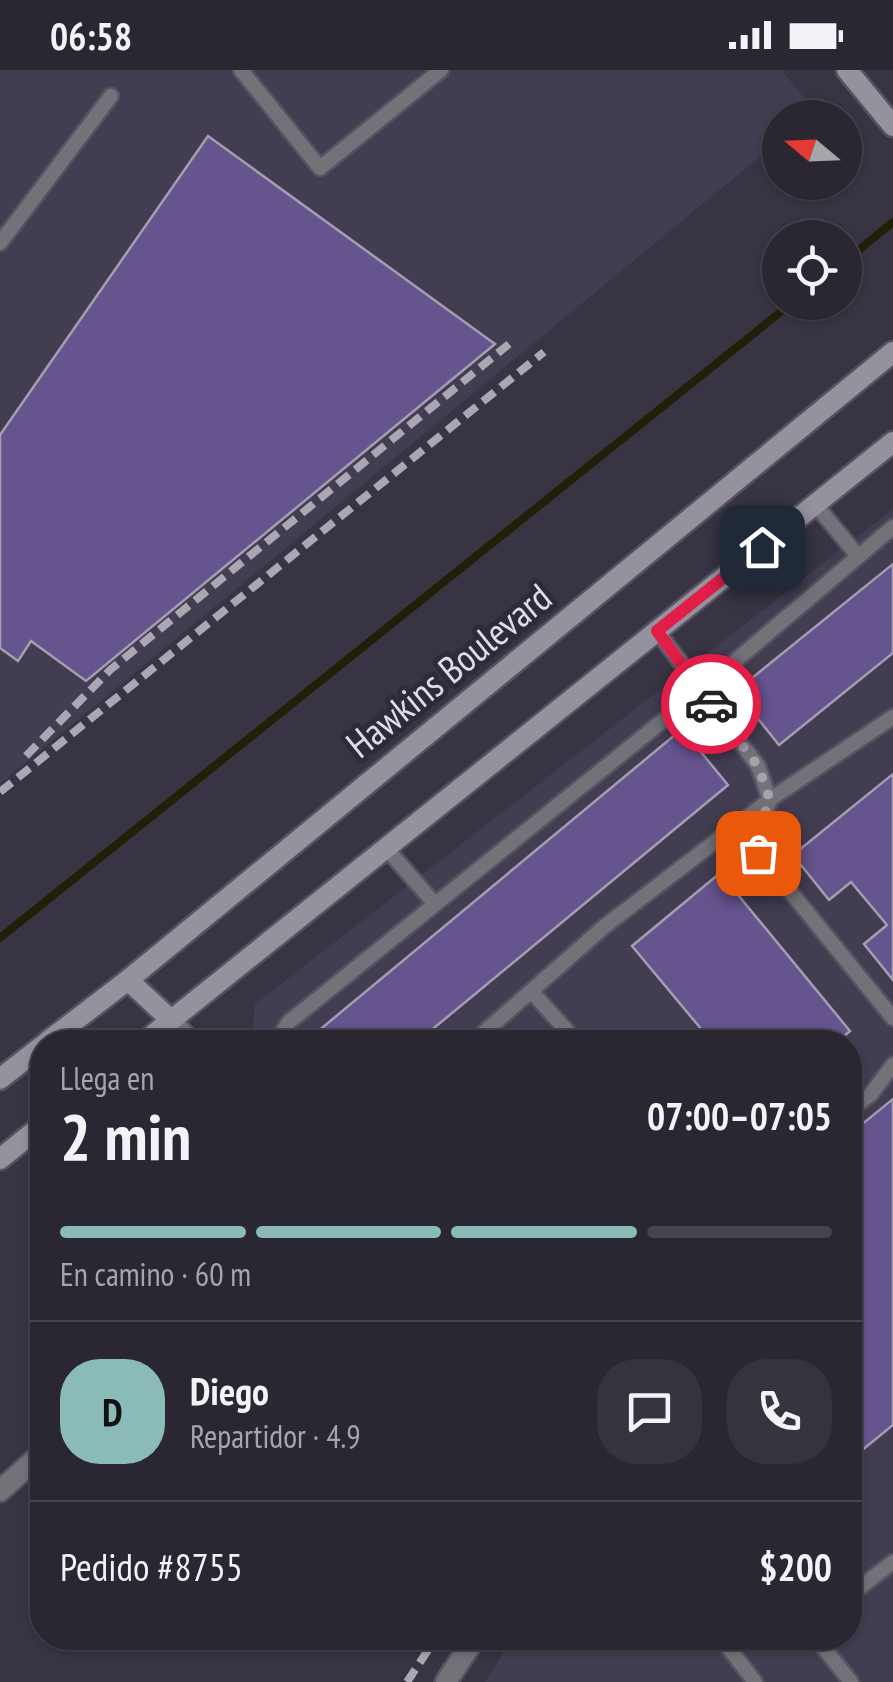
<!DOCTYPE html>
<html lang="es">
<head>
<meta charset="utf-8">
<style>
  :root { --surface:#2a2732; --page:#36333e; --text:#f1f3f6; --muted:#a5a5ac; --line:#46444d; --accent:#8bbbb9 }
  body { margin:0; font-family:"PT Sans Narrow",sans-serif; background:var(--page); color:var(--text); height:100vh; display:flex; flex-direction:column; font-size:38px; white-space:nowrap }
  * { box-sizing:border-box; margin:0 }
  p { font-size:32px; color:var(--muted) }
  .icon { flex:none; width:55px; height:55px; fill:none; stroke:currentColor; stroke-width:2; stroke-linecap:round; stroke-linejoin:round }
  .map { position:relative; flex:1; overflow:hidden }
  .drawer { position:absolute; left:30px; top:960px; width:832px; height:620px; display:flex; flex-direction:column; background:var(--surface); border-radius:40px; box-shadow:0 2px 8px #0004,0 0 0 2px var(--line) }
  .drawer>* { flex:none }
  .needle { width:65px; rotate:289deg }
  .buttons { position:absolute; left:762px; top:30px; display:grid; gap:20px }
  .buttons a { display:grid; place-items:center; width:100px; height:100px; border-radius:50%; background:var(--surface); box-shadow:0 2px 8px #0004,0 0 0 2px var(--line); font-size:50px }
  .pin { position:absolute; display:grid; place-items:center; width:85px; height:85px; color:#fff; margin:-42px; border-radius:20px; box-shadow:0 5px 15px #0006 }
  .courier { position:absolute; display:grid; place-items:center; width:100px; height:100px; margin:-50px; border:8px solid #e11d48; border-radius:50%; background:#fff; color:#222; box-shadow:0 2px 12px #0007 }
  .summary em { font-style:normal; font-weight:600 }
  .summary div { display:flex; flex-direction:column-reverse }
  .summary { display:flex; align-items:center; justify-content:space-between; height:170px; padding:0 30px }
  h1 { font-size:65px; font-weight:600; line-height:75px }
  .bar { display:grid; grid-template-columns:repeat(4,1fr); gap:15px 10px; align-content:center; height:120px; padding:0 30px }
  .bar i { height:12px; border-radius:8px; background:var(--line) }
  .bar .selected { background:var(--accent) }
  .bar p { grid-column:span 4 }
  .line { display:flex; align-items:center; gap:25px; padding:0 30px; border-top:2px solid var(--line) }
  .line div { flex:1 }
  .round { display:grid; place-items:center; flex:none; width:105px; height:105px; border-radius:40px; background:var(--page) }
  .status { display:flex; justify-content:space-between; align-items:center; height:70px; padding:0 50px; background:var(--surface); direction:ltr }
  .status svg { height:28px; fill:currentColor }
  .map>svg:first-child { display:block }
  .built { fill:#433d52 }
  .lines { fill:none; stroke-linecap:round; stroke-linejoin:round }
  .stream { stroke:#221f08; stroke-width:8 }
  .building { fill:#66548f; stroke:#a39eb0; stroke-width:2.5 }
  .lane-casing { stroke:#565261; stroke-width:19 }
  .street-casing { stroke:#565261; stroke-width:25 }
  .secondary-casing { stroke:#565261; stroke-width:25 }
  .lane { stroke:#737279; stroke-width:14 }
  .street { stroke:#737279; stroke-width:20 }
  .secondary { stroke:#95929e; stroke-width:20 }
  .rail { stroke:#aaa7b3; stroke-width:8; stroke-dasharray:15 8; stroke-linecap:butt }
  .done { stroke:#a5a2ae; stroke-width:10; stroke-dasharray:0 18 }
  .route { stroke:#e11d48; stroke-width:12 }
  .labels { text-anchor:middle; stroke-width:10; stroke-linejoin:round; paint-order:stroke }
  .street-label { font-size:38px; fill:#e0dde7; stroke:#2e2a39 }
</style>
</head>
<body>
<div class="status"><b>06:58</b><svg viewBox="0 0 49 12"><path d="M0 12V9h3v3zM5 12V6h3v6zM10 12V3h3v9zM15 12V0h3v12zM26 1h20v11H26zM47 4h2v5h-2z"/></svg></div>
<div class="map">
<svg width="893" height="1612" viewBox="0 0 893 1612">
  <rect width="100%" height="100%" fill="#383443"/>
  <!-- built -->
  <path class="built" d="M0 0H782L814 41 807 47 780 48V70L0 714Z
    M893 439V1612H485L513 1568H850V972H251L255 934Z"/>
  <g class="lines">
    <!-- stream -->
    <path class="stream" d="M845 191 893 152
      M0 868 793 232"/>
  </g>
  <!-- building -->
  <path class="building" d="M208 66 495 274 86 611 31 571 18 591 0 578V365Z
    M893 494V583L779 675 736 621Z
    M682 659 728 715 417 972H305Z
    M893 704V910L864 874 887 855 851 812 829 830 793 785Z
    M720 803 850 961 837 972H712L632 876Z
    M893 1029V1355L850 1390V1064Z"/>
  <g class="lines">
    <defs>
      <path id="lane" d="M241 0 320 98 441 0
        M0 173 111 26
        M815 434 858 486
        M657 561 758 696 770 730 758 761 759 783 893 948
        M386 778 435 834
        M531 921 577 972
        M276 972 289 952 701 620 893 457
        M473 972 605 856 775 726 893 647
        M850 1040 871 1024 893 995
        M850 1525 893 1492
        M721 1568 755 1612
        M816 1568 851 1612"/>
      <path id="street" d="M171 950 190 972
        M0 1421 42 1383
        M446 1612 475 1568"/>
      <path id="secondary" d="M847 0 893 56
        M128 910 171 950
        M47 972 128 910 893 282
        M144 972 893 372
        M0 1009 42 976
        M0 1089 42 1055"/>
    </defs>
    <!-- lane casing -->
    <use href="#lane" class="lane-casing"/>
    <!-- street casing -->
    <use href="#street" class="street-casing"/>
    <!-- secondary casing -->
    <use href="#secondary" class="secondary-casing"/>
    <!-- lane -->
    <use href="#lane" class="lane"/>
    <!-- street -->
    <use href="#street" class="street"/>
    <!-- secondary -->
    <use href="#secondary" class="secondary"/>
    <!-- rail -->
    <path class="rail" d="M26 686 110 600 509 274
      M0 722 544 282
      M407 1612 436 1568"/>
  </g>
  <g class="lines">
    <!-- done -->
    <path class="done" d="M711 634 758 696 770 730 758 761V783"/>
    <!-- route -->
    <path class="route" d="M711 634 657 561 762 477"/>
  </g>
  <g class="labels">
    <!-- street labels -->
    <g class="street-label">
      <text transform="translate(449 601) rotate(-39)" y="13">Hawkins Boulevard</text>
    </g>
  </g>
</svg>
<div class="buttons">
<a><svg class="needle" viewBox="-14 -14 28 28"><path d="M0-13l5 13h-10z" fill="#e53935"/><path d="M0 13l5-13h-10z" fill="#a5a5ac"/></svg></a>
<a><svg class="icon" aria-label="locate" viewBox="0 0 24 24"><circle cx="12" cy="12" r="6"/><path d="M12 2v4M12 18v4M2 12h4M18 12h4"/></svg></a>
</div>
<div class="pin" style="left:758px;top:783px;background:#ea580c"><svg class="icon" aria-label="bag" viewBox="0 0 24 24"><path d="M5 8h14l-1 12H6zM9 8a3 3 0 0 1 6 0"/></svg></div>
<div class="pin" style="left:762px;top:477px;background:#1f2937"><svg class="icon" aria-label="home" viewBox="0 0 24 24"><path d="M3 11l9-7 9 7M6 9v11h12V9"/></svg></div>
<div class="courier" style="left:711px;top:634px"><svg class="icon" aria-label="car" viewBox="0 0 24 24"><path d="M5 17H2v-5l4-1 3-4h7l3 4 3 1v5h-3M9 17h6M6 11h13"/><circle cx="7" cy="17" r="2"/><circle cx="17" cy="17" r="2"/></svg></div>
<section class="drawer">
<div class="summary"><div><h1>2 min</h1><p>Llega en</p></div><em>07:00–07:05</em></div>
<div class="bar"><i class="selected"></i><i class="selected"></i><i class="selected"></i><i></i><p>En camino · 60 m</p></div>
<div class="line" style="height:180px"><b class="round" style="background:var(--accent);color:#111">D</b><div><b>Diego</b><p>Repartidor · 4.9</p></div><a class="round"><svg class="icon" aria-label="chat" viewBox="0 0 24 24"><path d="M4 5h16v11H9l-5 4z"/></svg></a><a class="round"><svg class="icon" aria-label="phone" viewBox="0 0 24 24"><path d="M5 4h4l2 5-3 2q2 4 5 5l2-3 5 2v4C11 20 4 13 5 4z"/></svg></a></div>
<div class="line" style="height:130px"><div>Pedido #8755</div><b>$200</b></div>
</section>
</div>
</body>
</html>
